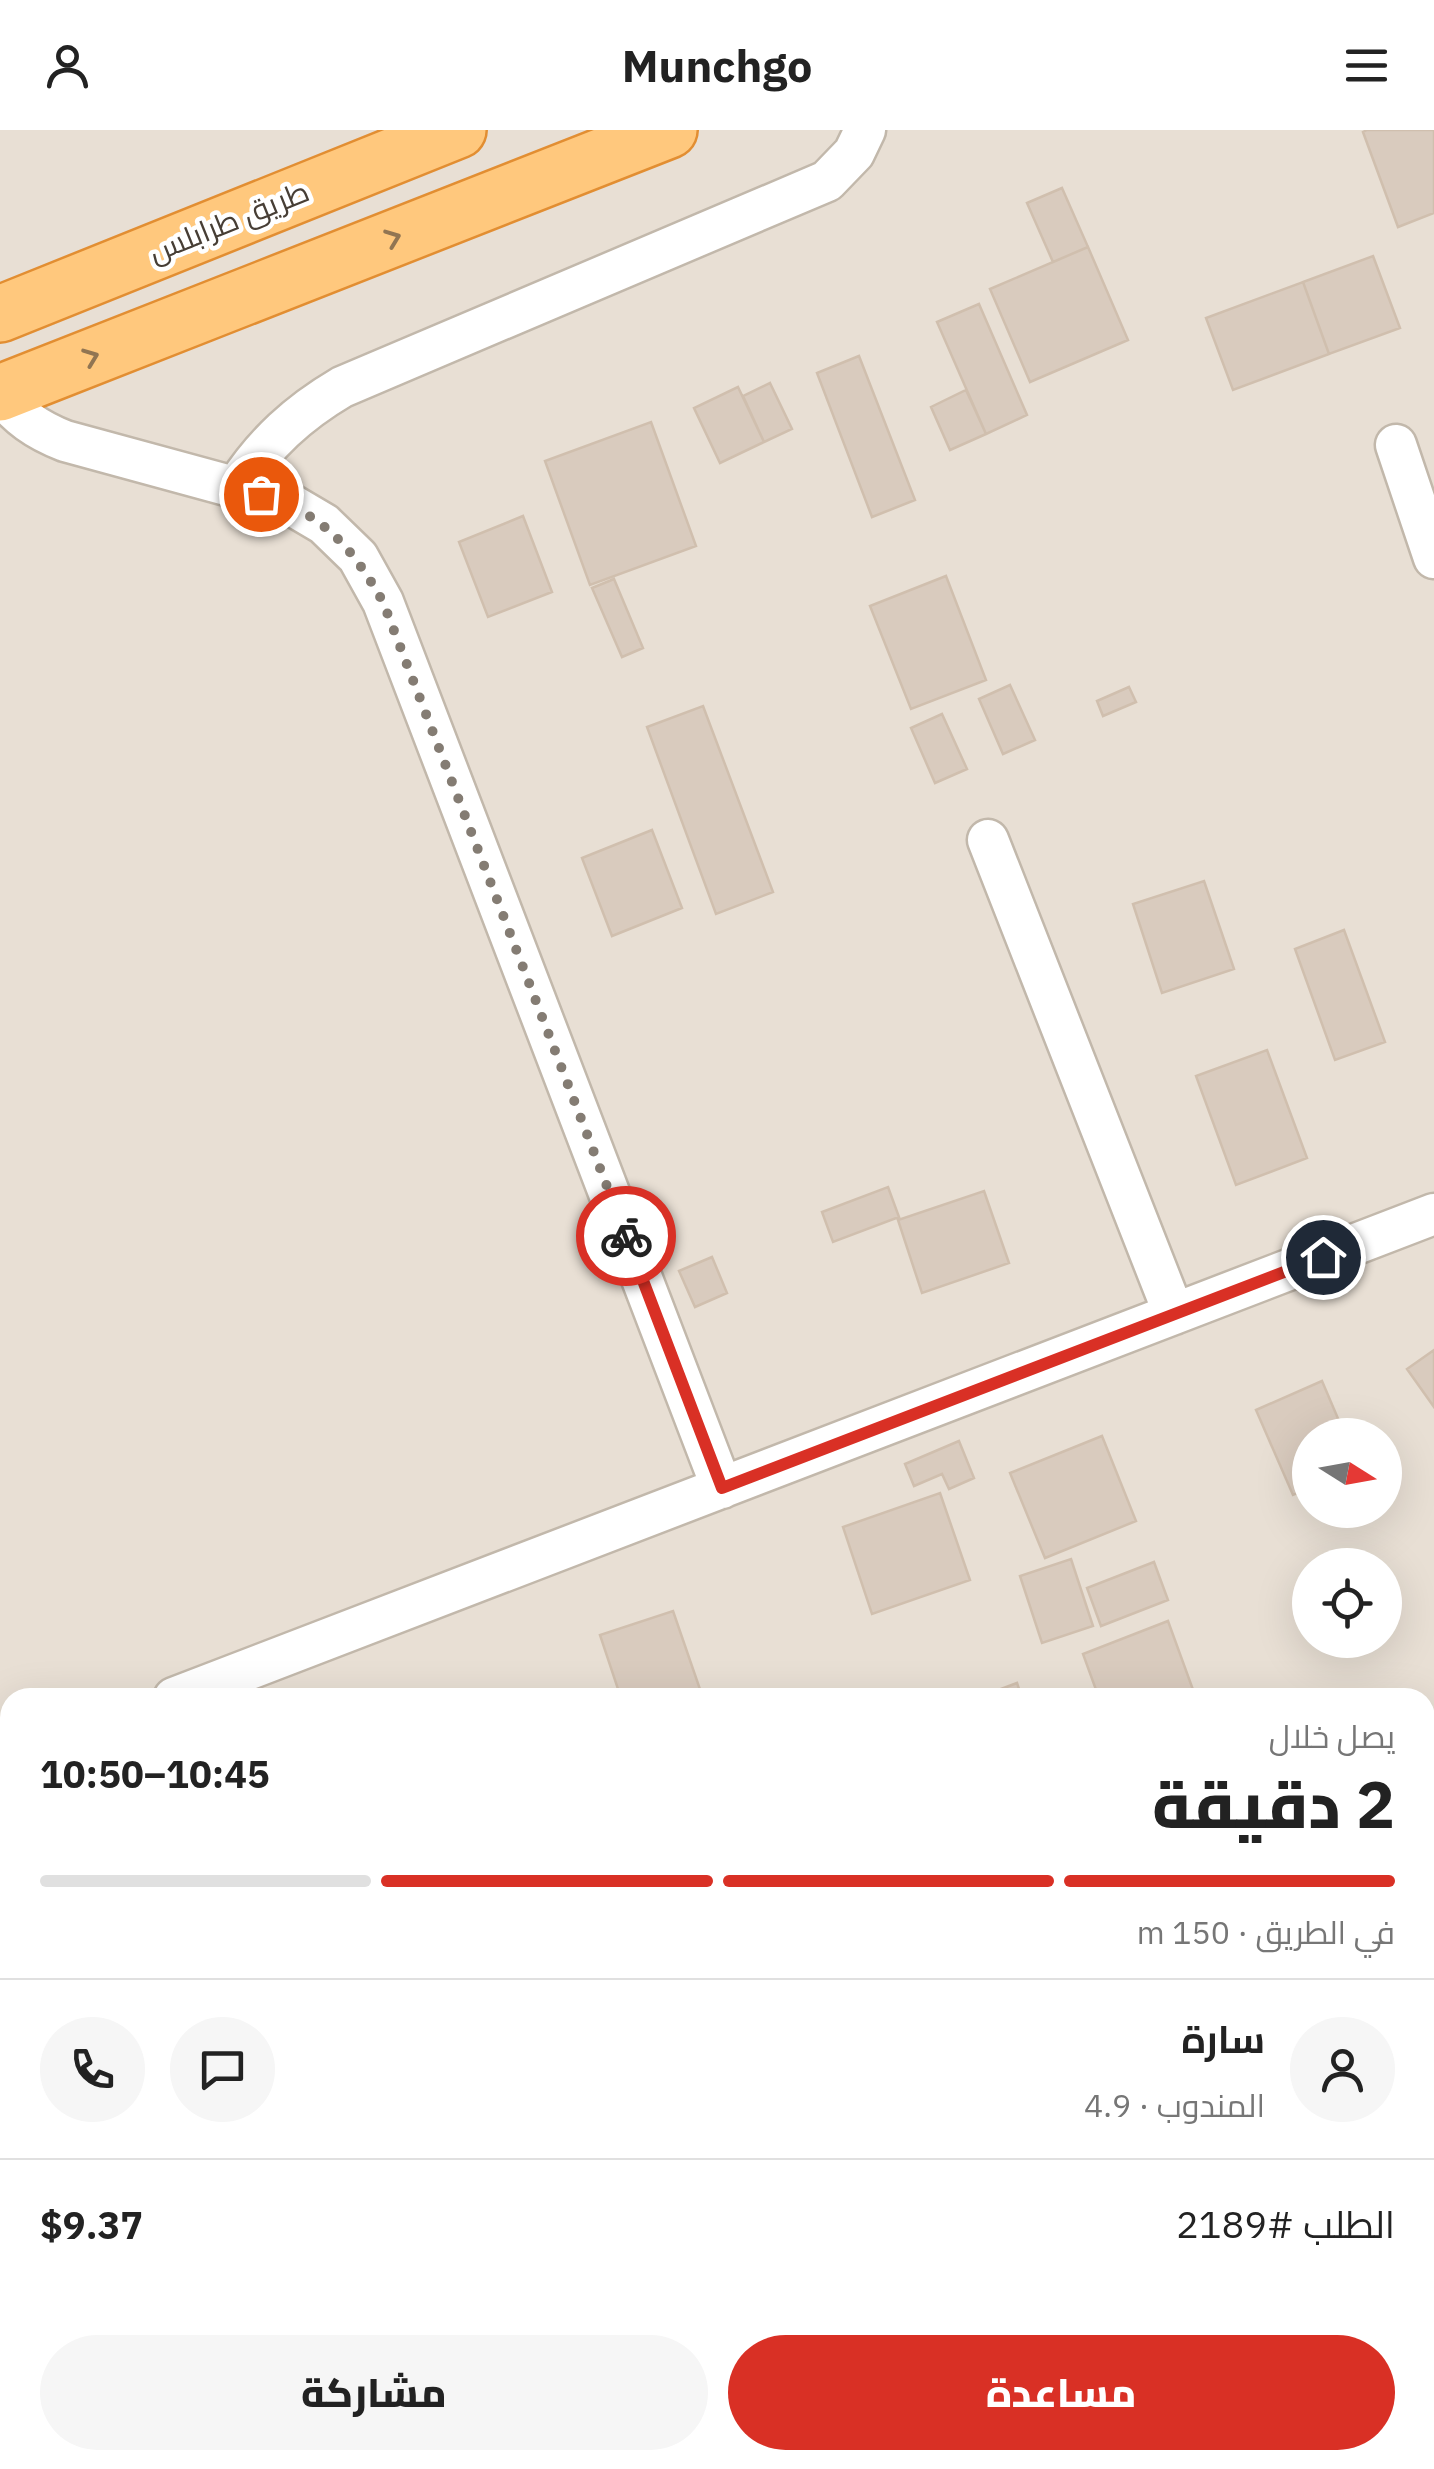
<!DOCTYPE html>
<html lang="ar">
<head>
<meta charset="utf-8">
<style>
  :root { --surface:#fff; --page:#f6f6f6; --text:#222; --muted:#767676; --line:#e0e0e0; --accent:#d93025 }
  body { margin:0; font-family:"IBM Plex Sans",Cairo,sans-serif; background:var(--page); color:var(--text); direction:rtl; height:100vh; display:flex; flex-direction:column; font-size:38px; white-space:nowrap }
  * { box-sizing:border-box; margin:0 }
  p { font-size:32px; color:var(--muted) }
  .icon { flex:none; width:55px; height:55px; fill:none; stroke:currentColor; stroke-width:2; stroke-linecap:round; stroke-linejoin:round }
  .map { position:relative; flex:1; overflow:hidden; direction:ltr }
  .drawer { position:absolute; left:0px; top:1558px; width:1435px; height:782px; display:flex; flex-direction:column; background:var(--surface); border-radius:30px 30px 0 0; box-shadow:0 10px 40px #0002; direction:rtl }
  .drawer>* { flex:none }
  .needle { width:65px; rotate:101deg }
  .tools { position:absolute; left:1292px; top:1288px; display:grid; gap:20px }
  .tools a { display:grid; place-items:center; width:110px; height:110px; border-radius:50%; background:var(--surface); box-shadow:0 10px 40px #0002; font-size:50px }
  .pin { position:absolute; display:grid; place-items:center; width:85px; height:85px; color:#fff; margin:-42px; border:5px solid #fff; border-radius:50%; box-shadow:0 2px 10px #0007 }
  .courier { position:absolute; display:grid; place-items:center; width:100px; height:100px; margin:-50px; border:8px solid #d93025; border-radius:50%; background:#fff; color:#222; box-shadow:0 2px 12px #0007 }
  .summary em { font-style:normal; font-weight:800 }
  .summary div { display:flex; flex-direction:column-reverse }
  .summary { display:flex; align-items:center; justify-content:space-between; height:170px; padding:0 40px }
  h1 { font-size:65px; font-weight:800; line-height:75px }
  .bar { display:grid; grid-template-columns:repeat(4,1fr); gap:15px 10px; align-content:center; height:120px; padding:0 40px }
  .bar i { height:12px; border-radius:8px; background:var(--line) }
  .bar .current { background:var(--accent) }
  .bar p { grid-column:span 4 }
  .line { display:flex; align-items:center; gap:25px; padding:0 40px; border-top:2px solid var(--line) }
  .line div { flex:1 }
  .round { display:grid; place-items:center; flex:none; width:105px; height:105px; border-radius:52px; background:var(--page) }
  .action { display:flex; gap:20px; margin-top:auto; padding:20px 40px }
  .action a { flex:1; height:115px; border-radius:60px; background:var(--accent); color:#fff; font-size:40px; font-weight:800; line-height:115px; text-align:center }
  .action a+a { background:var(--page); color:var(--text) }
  header { display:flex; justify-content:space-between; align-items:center; height:130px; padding:0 40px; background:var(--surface); font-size:45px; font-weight:800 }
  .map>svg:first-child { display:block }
  .residential { fill:#e8dfd4; fill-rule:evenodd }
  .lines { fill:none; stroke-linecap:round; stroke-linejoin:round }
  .river { stroke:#a0daf2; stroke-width:75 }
  .building { fill:#d9cbbe; stroke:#d0bfae; stroke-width:2.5 }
  .minor-casing { stroke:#c2b8ab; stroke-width:45 }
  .trunk-casing { stroke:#e28e32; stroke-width:60 }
  .minor { stroke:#fff; stroke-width:40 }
  .trunk { stroke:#ffc87d; stroke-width:55 }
  .oneway { stroke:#917552 }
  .done { stroke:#847c73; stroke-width:10; stroke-dasharray:0 18 }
  .route { stroke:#d93025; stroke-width:12 }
  .labels { text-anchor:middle; stroke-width:9; stroke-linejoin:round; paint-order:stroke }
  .street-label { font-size:30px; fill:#473e35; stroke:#fff }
</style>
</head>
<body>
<header><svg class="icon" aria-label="menu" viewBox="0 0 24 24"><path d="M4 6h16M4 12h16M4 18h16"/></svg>Munchgo<svg class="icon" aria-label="person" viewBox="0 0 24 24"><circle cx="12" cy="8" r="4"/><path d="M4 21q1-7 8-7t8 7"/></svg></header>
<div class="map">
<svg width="1434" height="2339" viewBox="0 0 1434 2339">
  <rect width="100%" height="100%" fill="#f4eee6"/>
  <!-- residential -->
  <path class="residential" d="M0 0H1434V2339H1089L1087 2330H1425V1568H10V2330H695L676 2339H0ZM1310 1305H1385V1380H1310ZM1310 1435H1385V1510H1310Z"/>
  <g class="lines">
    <!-- river -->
    <path class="river" d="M1425 1747 1434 1726
      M1388 2330 1389 2339"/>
  </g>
  <!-- building -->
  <path class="building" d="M1367 0H1434V83L1398 97 1363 2Z
    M1062 58 1088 117 1053 132 1027 73Z
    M1088 117 1128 210 1030 252 990 159Z
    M1373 126 1400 198 1329 224 1303 152Z
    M1303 152 1329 224 1233 260 1206 188Z
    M979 174 1027 285 986 304 937 192Z
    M859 226 915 370 872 387 817 243Z
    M770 253 792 299 764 312 743 266Z
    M738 257 764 312 720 333 694 278Z
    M966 260 986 304 950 320 931 277Z
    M651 292 696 416 590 455 545 331Z
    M523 386 552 462 488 487 459 412Z
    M946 446 986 550 911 579 870 476Z
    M614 449 643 518 622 527 592 458Z
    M1010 555 1035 610 1003 624 979 569Z
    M1129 557 1136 572 1103 586 1097 571Z
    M703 576 773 762 716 784 647 597Z
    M942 584 967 639 935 653 911 598Z
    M652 700 682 778 612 806 582 728Z
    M1204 751 1234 839 1162 863 1133 774Z
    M1344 800 1385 912 1335 930 1295 819Z
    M1267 920 1307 1028 1236 1055 1196 946Z
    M888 1057 899 1087 833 1112 822 1082Z
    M984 1061 1009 1133 922 1163 898 1090Z
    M712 1127 727 1163 695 1177 679 1141Z
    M1434 1220V1277L1407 1239Z
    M1322 1251 1345 1305H1310V1358L1293 1365 1256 1280Z
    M1102 1306 1136 1391 1045 1428 1010 1343Z
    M959 1311 974 1348 949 1359 942 1344 914 1356 905 1334Z
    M940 1363 970 1450 872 1484 843 1397Z
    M1071 1429 1093 1496 1042 1513 1020 1446Z
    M1154 1432 1168 1470 1101 1496 1087 1458Z
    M673 1481 703 1568H621L600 1505Z
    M1168 1491 1196 1568H1099L1083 1524Z
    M1017 1553 1022 1568H977Z
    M1076 2330H1102L1098 2339H1074Z"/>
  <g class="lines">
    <defs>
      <path id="minor" d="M0 263C18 287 37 300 65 311L285 371 324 394 358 427 383 472 722 1358
        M1396 315 1434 428
        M237 356C265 313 298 283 342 257L827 51 854 23 865 0
        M988 710 1174 1184
        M174 1568 1434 1084
        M0 1634 10 1630
        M0 2016 10 2041
        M125 2330 129 2339"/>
      <path id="trunk" d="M0 184 458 0
        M0 263 669 0"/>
    </defs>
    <!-- minor casing -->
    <use href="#minor" class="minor-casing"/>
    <!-- trunk casing -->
    <use href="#trunk" class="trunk-casing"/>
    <!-- minor -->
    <use href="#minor" class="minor"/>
    <!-- trunk -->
    <use href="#trunk" class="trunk"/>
  </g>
  <!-- one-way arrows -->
  <defs><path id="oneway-chevron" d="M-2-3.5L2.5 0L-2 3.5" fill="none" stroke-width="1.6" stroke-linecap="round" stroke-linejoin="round" transform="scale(2.5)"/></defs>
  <g class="oneway">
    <use href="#oneway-chevron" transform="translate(393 108) rotate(-21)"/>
    <use href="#oneway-chevron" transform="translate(91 227) rotate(-21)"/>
  </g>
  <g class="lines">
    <!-- done -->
    <path class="done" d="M261 364C323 384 352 417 383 472L626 1106"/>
    <!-- route -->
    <path class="route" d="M626 1106 722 1358 1323 1127"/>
  </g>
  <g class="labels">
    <!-- street labels -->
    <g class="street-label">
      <text transform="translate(229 92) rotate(-22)" y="10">طريق طرابلس</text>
    </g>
  </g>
</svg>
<div class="tools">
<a><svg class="needle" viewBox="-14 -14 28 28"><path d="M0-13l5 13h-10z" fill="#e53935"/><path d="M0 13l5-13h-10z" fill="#767676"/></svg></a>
<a><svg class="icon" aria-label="locate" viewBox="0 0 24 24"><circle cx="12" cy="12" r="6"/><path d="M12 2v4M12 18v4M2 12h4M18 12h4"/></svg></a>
</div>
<div class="pin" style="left:261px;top:364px;background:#ea580c"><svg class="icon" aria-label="bag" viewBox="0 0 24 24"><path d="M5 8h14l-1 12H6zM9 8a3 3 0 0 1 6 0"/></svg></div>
<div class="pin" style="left:1323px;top:1127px;background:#1f2937"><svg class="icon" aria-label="home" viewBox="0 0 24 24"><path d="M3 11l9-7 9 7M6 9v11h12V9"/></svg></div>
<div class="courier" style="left:626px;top:1106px"><svg class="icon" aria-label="bike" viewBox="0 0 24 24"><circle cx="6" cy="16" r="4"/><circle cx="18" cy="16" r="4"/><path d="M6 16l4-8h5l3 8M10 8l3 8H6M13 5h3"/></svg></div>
<section class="drawer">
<div class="summary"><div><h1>2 دقيقة</h1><p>يصل خلال</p></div><em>10:45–10:50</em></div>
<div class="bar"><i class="current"></i><i class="current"></i><i class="current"></i><i></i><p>في الطريق · 150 m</p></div>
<div class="line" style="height:180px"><a class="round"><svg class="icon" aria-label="person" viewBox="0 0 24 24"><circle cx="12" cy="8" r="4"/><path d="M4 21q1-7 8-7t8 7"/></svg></a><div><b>سارة</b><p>المندوب · 4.9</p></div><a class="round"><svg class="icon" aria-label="chat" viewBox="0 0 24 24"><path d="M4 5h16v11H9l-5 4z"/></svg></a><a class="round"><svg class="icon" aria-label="phone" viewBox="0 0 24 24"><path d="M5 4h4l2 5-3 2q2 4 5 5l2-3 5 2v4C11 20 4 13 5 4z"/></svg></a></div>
<div class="line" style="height:130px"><div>الطلب #2189</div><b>$9.37</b></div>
<div class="action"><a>مساعدة</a><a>مشاركة</a></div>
</section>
</div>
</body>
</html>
